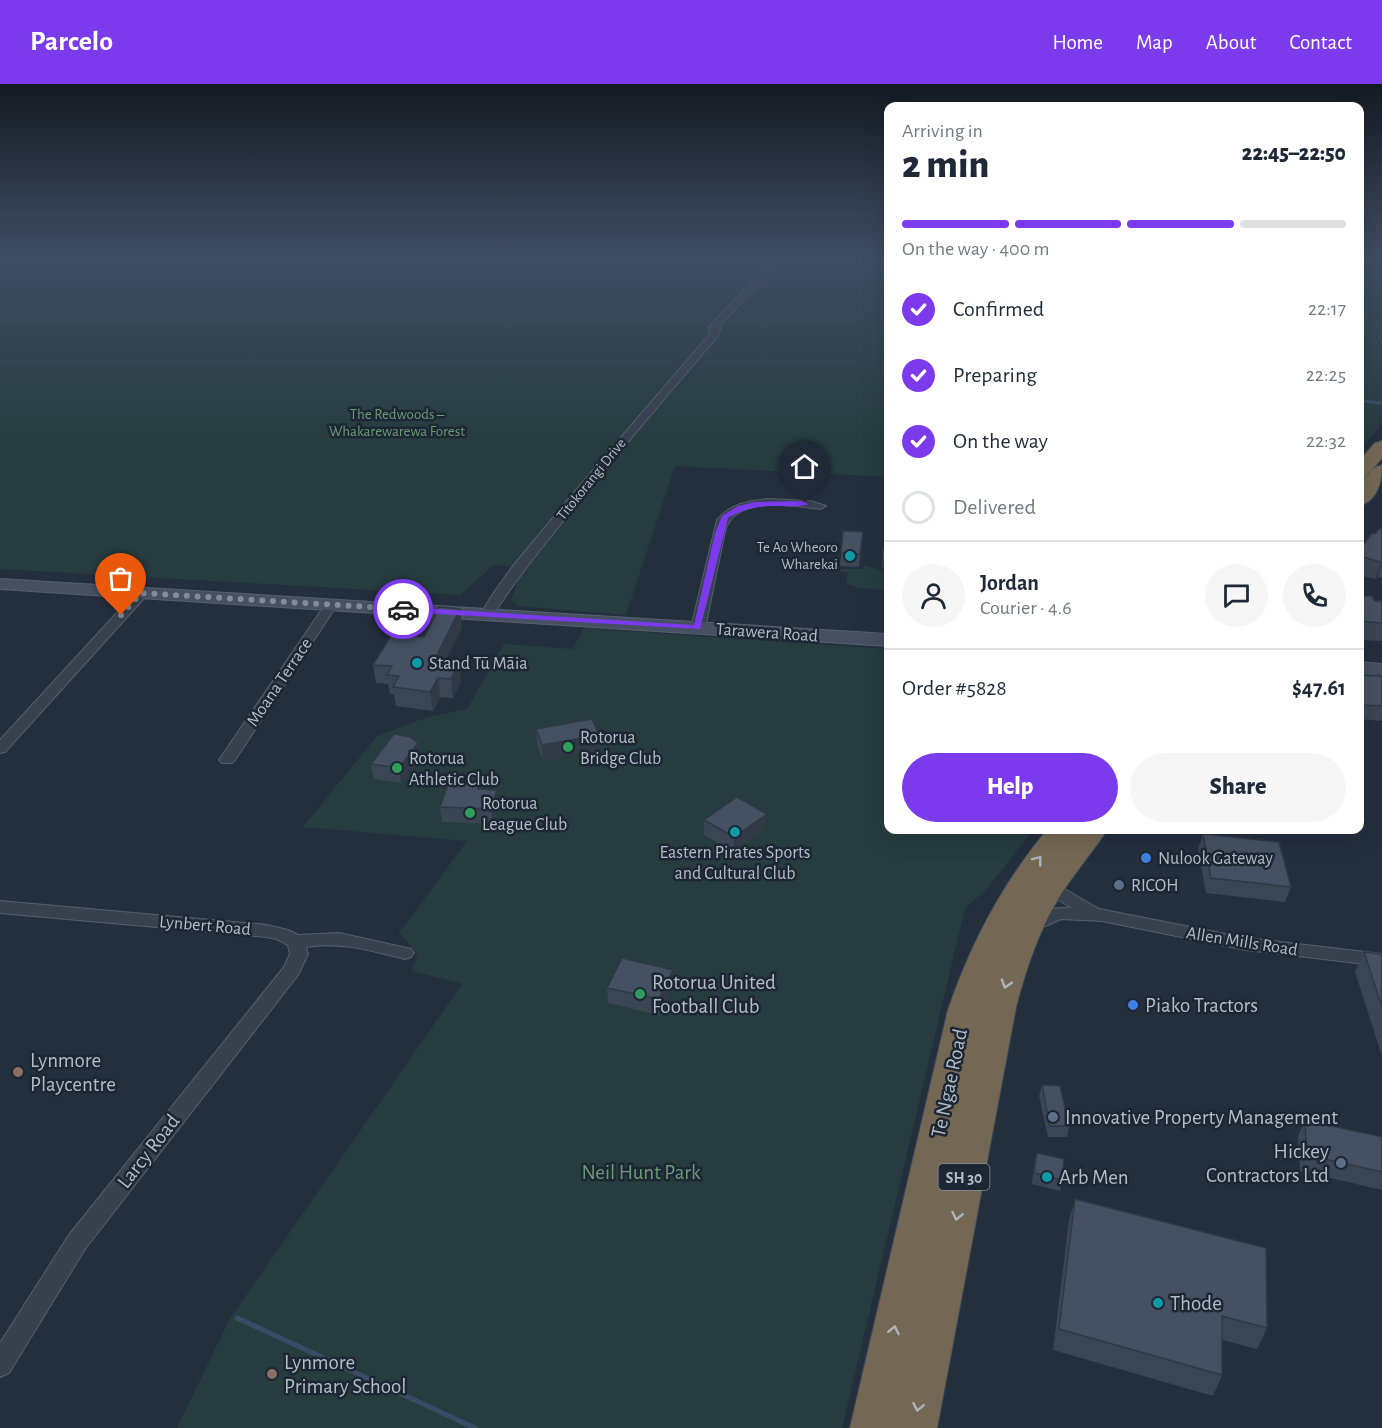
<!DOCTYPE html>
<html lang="en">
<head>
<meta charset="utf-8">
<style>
  :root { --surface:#fff; --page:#f6f6f7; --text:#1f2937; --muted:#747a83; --line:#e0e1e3; --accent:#7c3aed }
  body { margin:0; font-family:"Alegreya Sans",sans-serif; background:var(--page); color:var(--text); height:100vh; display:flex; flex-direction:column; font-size:22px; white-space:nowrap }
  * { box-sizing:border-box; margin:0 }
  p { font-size:20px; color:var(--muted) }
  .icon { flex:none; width:33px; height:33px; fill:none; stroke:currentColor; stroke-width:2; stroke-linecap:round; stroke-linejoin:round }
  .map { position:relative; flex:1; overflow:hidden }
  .drawer { position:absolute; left:884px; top:18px; width:480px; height:732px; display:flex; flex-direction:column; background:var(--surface); border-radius:12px; box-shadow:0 6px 24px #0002 }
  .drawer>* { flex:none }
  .pin { position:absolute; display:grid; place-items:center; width:51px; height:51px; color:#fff; margin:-62px -26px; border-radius:50% 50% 50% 0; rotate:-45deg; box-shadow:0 0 6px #0007 }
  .pin .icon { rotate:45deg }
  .courier { position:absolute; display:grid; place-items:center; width:60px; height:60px; margin:-30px; border:4px solid #7c3aed; border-radius:50%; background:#fff; color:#222; box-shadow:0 2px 8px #0007 }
  .headline em { font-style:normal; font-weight:800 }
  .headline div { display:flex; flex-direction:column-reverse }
  .headline { display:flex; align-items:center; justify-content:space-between; height:102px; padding:0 18px }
  h1 { font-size:39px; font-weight:800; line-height:45px }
  .bar { display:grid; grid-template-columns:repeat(4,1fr); gap:9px 6px; align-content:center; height:72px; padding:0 18px }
  .bar i { height:8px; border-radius:4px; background:var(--line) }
  .bar .selected { background:var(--accent) }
  .bar p { grid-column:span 4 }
  .line { display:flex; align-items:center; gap:15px; padding:0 18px; border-top:2px solid var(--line) }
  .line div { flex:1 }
  .round { display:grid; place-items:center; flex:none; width:63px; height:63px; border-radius:32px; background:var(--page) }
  ol { padding:0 18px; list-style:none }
  li { display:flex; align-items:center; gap:18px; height:66px }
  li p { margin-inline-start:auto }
  li .icon { padding:6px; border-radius:50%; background:var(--accent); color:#fff; stroke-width:4 }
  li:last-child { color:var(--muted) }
  li i { width:33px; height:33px; border:3px solid var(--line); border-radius:50% }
  .action { display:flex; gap:12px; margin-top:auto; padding:12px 18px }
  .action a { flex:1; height:69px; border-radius:36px; background:var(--accent); color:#fff; font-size:24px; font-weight:800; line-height:69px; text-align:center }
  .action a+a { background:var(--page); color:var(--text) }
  header { display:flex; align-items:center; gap:36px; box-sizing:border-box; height:84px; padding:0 30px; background:var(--accent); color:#fff }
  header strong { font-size:28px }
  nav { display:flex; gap:33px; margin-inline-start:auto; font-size:21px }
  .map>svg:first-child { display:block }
  .green { fill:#263c3f }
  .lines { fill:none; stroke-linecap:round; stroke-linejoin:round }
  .stream-far2 { stroke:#394c67; stroke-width:2 }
  .stream-far1 { stroke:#394c67; stroke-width:3 }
  .stream { stroke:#394c67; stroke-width:5 }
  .street-casing { stroke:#565f6c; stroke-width:2 }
  .secondary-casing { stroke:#565f6c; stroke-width:2 }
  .highway-casing { stroke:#434c59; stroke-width:2 }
  .street { fill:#38414e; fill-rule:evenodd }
  .secondary { fill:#465061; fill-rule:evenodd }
  .highway { fill:#746855; fill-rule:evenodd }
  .wall { fill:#3b4654 }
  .shaded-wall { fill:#303945 }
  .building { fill:#455162; stroke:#303945; stroke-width:1.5 }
  .oneway { stroke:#aeb4bd }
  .route { fill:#7c3aed }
  .done { stroke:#828b98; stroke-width:6; stroke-dasharray:0 10.8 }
  .culture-dot { fill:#0f9aa8; stroke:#1d2633; stroke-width:2 }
  .leisure-dot { fill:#2e9e5b; stroke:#1d2633; stroke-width:2 }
  .shop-dot { fill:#3f7fe0; stroke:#1d2633; stroke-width:2 }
  .service-dot { fill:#5c6f8a; stroke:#1d2633; stroke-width:2 }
  .education-dot { fill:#8d6e63; stroke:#1d2633; stroke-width:2 }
  .labels { text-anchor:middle; stroke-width:5; stroke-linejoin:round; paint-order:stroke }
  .far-park-label { font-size:15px; fill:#6b9a76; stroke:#1d2633 }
  .far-street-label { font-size:15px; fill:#b4bcc9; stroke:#1d2633 }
  .far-poi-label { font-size:15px; fill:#b4bcc9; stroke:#1d2633; text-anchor:end }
  .shield { fill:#1d2633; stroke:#878f9c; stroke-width:1.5 }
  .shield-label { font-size:16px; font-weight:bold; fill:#b4bcc9 }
  .street-label { font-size:18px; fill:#b4bcc9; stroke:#1d2633 }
  .poi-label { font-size:18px; fill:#b4bcc9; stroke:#1d2633; text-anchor:start }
  .near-poi-label { font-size:21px; fill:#b4bcc9; stroke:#1d2633; text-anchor:start }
  .near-street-label { font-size:21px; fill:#b4bcc9; stroke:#1d2633 }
  .near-park-label { font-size:21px; fill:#6b9a76; stroke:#1d2633 }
</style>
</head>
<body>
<header>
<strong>Parcelo</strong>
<nav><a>Home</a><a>Map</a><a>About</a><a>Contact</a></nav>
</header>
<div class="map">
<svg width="1382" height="1344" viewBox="0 0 1382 1344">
  <rect width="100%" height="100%" fill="#242f3e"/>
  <!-- green -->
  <path class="green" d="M0 171H888V393L675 382 626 531 518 522 511 516 523 484 494 481 460 511 0 485Z
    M1359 171H1382V333L1378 345 1359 366Z
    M864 481 888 488V506L859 504 846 500 848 488H841L840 485H863Z
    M584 544 888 565V746H1033L986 806 965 824 842 1344H177L229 1236 462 900 412 887 418 870 399 849 467 757 303 743 377 652 428 633 467 625 504 560 572 565Z"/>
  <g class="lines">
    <!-- stream-far2 -->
    <path class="stream-far2" d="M782 183 888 186
      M1382 248 1378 254 1382 258"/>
    <!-- stream-far1 -->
    <path class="stream-far1" d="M1359 317 1382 319"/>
    <!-- stream -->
    <path class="stream" d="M237 1234 475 1344"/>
    <defs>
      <path id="street" d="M772 171 779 172 769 189 723 238 717 253C669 309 621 365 575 422 546 459 516 494 492 533H482L481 530C501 493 531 461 558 428 608 368 659 309 710 250L709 243 763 186Z
        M768 415 810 417 826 422 820 425C792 421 735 411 725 447L705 544 703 547H693L691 544 717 436C730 420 748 417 768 415Z
        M142 505 148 509 146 512 5 668 0 669V656L138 506Z
        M331 517 337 521 235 676 232 679H222L219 676 327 518Z
        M1042 800 1068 807 1099 825 1246 854 1382 870V882L1246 866 1102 837 1061 835 1032 848 1026 846 1023 842C1032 827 1056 823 1072 824L1057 815 1036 810 1033 806 1036 802Z
        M0 817 267 841 288 846 298 851 339 849 411 865 414 869 411 873 405 875C372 867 340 857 306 863L308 870 298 891 85 1165 9 1289 0 1293V1259L69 1151 284 883 290 870 288 861 277 855 267 853 0 829Z"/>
      <path id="secondary" d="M0 495 888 550V562L0 505Z
        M1359 578 1382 580V592L1359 590Z"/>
      <path id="highway" d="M1382 357V374L1366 393 1359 395V377L1375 359Z
        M1382 381C1382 398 1377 417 1359 422 1359 406 1363 386 1382 381Z
        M1047 746H1107C1093 767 1077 786 1063 807 1040 843 1027 881 1016 923L937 1344H850L948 926C971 859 1002 800 1047 746Z"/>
    </defs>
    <!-- street casing -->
    <use href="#street" class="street-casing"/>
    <!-- secondary casing -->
    <use href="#secondary" class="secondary-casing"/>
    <!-- highway casing -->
    <use href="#highway" class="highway-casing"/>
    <!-- street -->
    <use href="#street" class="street"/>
    <!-- secondary -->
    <use href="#secondary" class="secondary"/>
    <!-- highway -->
    <use href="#highway" class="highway"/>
  </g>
  <!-- wall -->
  <path class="wall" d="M1382 444V494L1378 493 1375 495 1359 491V466Z
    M843 447 862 460 859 483 840 482Z
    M883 464 888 465V485L882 484Z
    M1359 512 1375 517H1382V557L1359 556Z
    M462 543 445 577 461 597 453 614 440 613 433 627 396 622 394 610H390L388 600 376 599 373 581 424 553Z
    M1359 591 1382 592V637L1359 635Z
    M536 645 600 665 543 676 537 660Z
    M418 659 420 674 401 699 374 695 371 680Z
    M480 699V705L497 706 499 721 493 740 442 738 440 723Z
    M704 736 766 745 733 768 704 751Z
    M1203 750 1291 803 1285 818 1206 809 1198 765Z
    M1364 868 1382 870V972L1355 888Z
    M673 901 659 931 608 919 607 904Z
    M1042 1001 1069 1042 1067 1053H1048L1039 1012Z
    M1305 1036 1382 1053V1106L1300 1087 1298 1052Z
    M1037 1069 1062 1096 1060 1107 1032 1100 1034 1079Z
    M1075 1115 1267 1244 1257 1265 1222 1256V1291L1213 1312 1053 1266 1069 1136Z"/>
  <!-- shaded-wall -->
  <path class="shaded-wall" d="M1382 477 1378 493 1375 495 1381 478Z
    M460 525 462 543 436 595 434 577Z
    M459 578 461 597 453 614 451 595Z
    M438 594 440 613 433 627 430 608Z
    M599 651 600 665 543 676 542 661Z
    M418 659 420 674 401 699 399 684Z
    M497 706 499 721 493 740 491 725Z
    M767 730 766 745 733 768 734 753Z
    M673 886V901L659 931V915Z"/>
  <!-- building -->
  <path class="building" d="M1380 444H1382V477L1381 478 1359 472V466L1372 449 1375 450Z
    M843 447 863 448 860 470 841 469Z
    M883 464 888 465V476H882Z
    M1359 512H1372L1375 517H1382V539L1359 537Z
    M439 523 460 525 434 577 459 578 451 595 438 594 430 608 393 603 399 592 387 591 392 582 373 581 392 550 424 553Z
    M1359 591 1382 592V622L1359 621Z
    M592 635 599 651 542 661 536 645Z
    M394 650 410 653 418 659 399 684 371 680Z
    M449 698 480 699 478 705 497 706 491 725 440 723Z
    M737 713 767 730 734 753 704 736Z
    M1203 750 1279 758 1291 803 1211 794Z
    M1364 868 1382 870V923Z
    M622 874 673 886 659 915 607 904Z
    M1042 1001 1060 1002 1069 1042H1050Z
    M1305 1036 1382 1053V1088L1307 1071Z
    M1037 1069 1064 1075 1062 1096 1034 1089Z
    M1075 1115 1266 1164 1267 1244 1222 1232V1291L1059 1245Z"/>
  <!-- one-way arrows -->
  <defs><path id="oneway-chevron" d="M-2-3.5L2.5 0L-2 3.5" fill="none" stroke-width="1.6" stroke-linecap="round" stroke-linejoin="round" transform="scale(1.5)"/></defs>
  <g class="oneway">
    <use href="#oneway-chevron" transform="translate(1038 776) rotate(-52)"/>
    <use href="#oneway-chevron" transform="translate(1006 900) rotate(107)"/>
    <use href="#oneway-chevron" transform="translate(957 1132) rotate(101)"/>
    <use href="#oneway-chevron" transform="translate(894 1246) rotate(-78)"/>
    <use href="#oneway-chevron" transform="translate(918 1323) rotate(101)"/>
  </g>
  <!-- sky -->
  <linearGradient id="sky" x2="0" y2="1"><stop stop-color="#141a22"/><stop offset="0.48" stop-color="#3f4d63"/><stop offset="1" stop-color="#3f4d63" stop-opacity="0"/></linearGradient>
  <rect width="1382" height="359" fill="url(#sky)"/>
  <!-- route -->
  <path class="route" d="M805 417 808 421C775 425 759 416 728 434L700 545 403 528 399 525 403 523 694 541 715 449 722 432 738 422 755 418Z"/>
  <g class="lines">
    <!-- done -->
    <path class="done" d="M121 531 141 509 403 525"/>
  </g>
  <!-- markers -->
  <g class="culture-dot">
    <circle cx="850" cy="472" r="6"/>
    <circle cx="417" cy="579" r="6"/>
    <circle cx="735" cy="748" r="6"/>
    <circle cx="1047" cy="1093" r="6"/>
    <circle cx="1158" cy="1219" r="6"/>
  </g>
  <g class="leisure-dot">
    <circle cx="568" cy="663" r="6"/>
    <circle cx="397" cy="684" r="6"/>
    <circle cx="470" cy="729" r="6"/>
    <circle cx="640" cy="910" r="6"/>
  </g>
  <g class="shop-dot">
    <circle cx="1146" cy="774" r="6"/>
    <circle cx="1133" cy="921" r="6"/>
  </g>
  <g class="service-dot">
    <circle cx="1119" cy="801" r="6"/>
    <circle cx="1053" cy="1033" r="6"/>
    <circle cx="1341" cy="1079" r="6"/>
  </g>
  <g class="education-dot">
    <circle cx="18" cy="988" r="6"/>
    <circle cx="272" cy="1290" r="6"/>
  </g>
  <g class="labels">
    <!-- far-park labels -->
    <g class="far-park-label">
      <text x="397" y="335">The Redwoods –<tspan x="397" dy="17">Whakarewarewa Forest</tspan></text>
    </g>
    <!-- far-street labels -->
    <g class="far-street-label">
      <text transform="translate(591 395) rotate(-51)" y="5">Tītokorangi Drive</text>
    </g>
    <!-- far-poi labels -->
    <g class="far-poi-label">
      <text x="838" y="468">Te Ao Wheoro<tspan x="838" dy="17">Wharekai</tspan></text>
    </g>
    <!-- shield labels -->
    <rect class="shield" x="938.5" y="1080" width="51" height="26" rx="4.5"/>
    <g class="shield-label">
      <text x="964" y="1099">SH 30</text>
    </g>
    <!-- street labels -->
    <g class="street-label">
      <text transform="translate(767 548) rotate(4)" y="6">Tarawera Road</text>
      <text transform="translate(279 598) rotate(-56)" y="6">Moana Terrace</text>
      <text transform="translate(205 841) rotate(5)" y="6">Lynbert Road</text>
      <text transform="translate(1242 857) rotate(9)" y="6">Allen Mills Road</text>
    </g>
    <!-- poi labels -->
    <g class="poi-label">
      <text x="429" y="585">Stand Tū Māia</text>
      <text x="580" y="659">Rotorua<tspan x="580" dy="21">Bridge Club</tspan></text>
      <text x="409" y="680">Rotorua<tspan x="409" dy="21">Athletic Club</tspan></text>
      <text x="482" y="725">Rotorua<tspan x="482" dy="21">League Club</tspan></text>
      <text x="735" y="774" text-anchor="middle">Eastern Pirates Sports<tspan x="735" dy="21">and Cultural Club</tspan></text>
      <text x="1158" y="780">Nulook Gateway</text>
      <text x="1131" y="807">RICOH</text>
    </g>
    <!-- near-poi labels -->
    <g class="near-poi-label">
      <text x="652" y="905">Rotorua United<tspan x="652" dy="24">Football Club</tspan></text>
      <text x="1145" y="928">Piako Tractors</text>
      <text x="30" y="983">Lynmore<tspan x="30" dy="24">Playcentre</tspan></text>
      <text x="1065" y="1040">Innovative Property Management</text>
      <text x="1329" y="1074" text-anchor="end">Hickey<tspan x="1329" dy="24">Contractors Ltd</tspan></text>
      <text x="1059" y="1100">Arb Men</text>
      <text x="1170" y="1226">Thode</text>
      <text x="284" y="1285">Lynmore<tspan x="284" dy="24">Primary School</tspan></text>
    </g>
    <!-- near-street labels -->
    <g class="near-street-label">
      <text transform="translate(949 999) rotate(-78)" y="7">Te Ngae Road</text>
      <text transform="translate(148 1067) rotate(-52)" y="7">Larcy Road</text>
    </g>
    <!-- near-park labels -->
    <g class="near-park-label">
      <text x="641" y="1095">Neil Hunt Park</text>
    </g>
  </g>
</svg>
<div class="pin" style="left:121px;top:531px;background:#ea580c"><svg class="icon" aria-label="bag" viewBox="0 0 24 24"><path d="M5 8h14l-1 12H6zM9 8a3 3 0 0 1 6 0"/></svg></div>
<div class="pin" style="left:805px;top:419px;background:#1f2937"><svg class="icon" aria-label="home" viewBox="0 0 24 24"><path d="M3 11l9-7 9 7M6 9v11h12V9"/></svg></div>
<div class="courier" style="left:403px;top:525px"><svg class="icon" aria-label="car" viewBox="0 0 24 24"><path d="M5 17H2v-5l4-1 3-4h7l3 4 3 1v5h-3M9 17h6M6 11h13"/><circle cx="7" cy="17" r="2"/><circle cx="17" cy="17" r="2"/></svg></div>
<section class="drawer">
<div class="headline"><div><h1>2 min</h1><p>Arriving in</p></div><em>22:45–22:50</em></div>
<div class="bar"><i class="selected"></i><i class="selected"></i><i class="selected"></i><i></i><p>On the way · 400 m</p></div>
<ol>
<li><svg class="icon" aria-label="check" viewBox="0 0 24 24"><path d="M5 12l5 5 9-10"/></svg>Confirmed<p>22:17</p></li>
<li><svg class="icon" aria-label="check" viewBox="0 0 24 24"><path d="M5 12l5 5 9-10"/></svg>Preparing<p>22:25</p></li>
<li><svg class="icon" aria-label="check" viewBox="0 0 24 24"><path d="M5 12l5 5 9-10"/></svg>On the way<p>22:32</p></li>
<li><i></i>Delivered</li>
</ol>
<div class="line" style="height:108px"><a class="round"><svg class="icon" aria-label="person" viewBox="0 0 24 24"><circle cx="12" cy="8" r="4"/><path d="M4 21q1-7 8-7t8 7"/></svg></a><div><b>Jordan</b><p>Courier · 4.6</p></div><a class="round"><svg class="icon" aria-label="chat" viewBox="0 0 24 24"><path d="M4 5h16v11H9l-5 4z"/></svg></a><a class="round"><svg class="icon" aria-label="phone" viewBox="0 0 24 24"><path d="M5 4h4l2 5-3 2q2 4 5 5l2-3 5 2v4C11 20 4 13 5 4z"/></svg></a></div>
<div class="line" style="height:78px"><div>Order #5828</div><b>$47.61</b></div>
<div class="action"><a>Help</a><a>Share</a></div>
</section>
</div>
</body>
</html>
